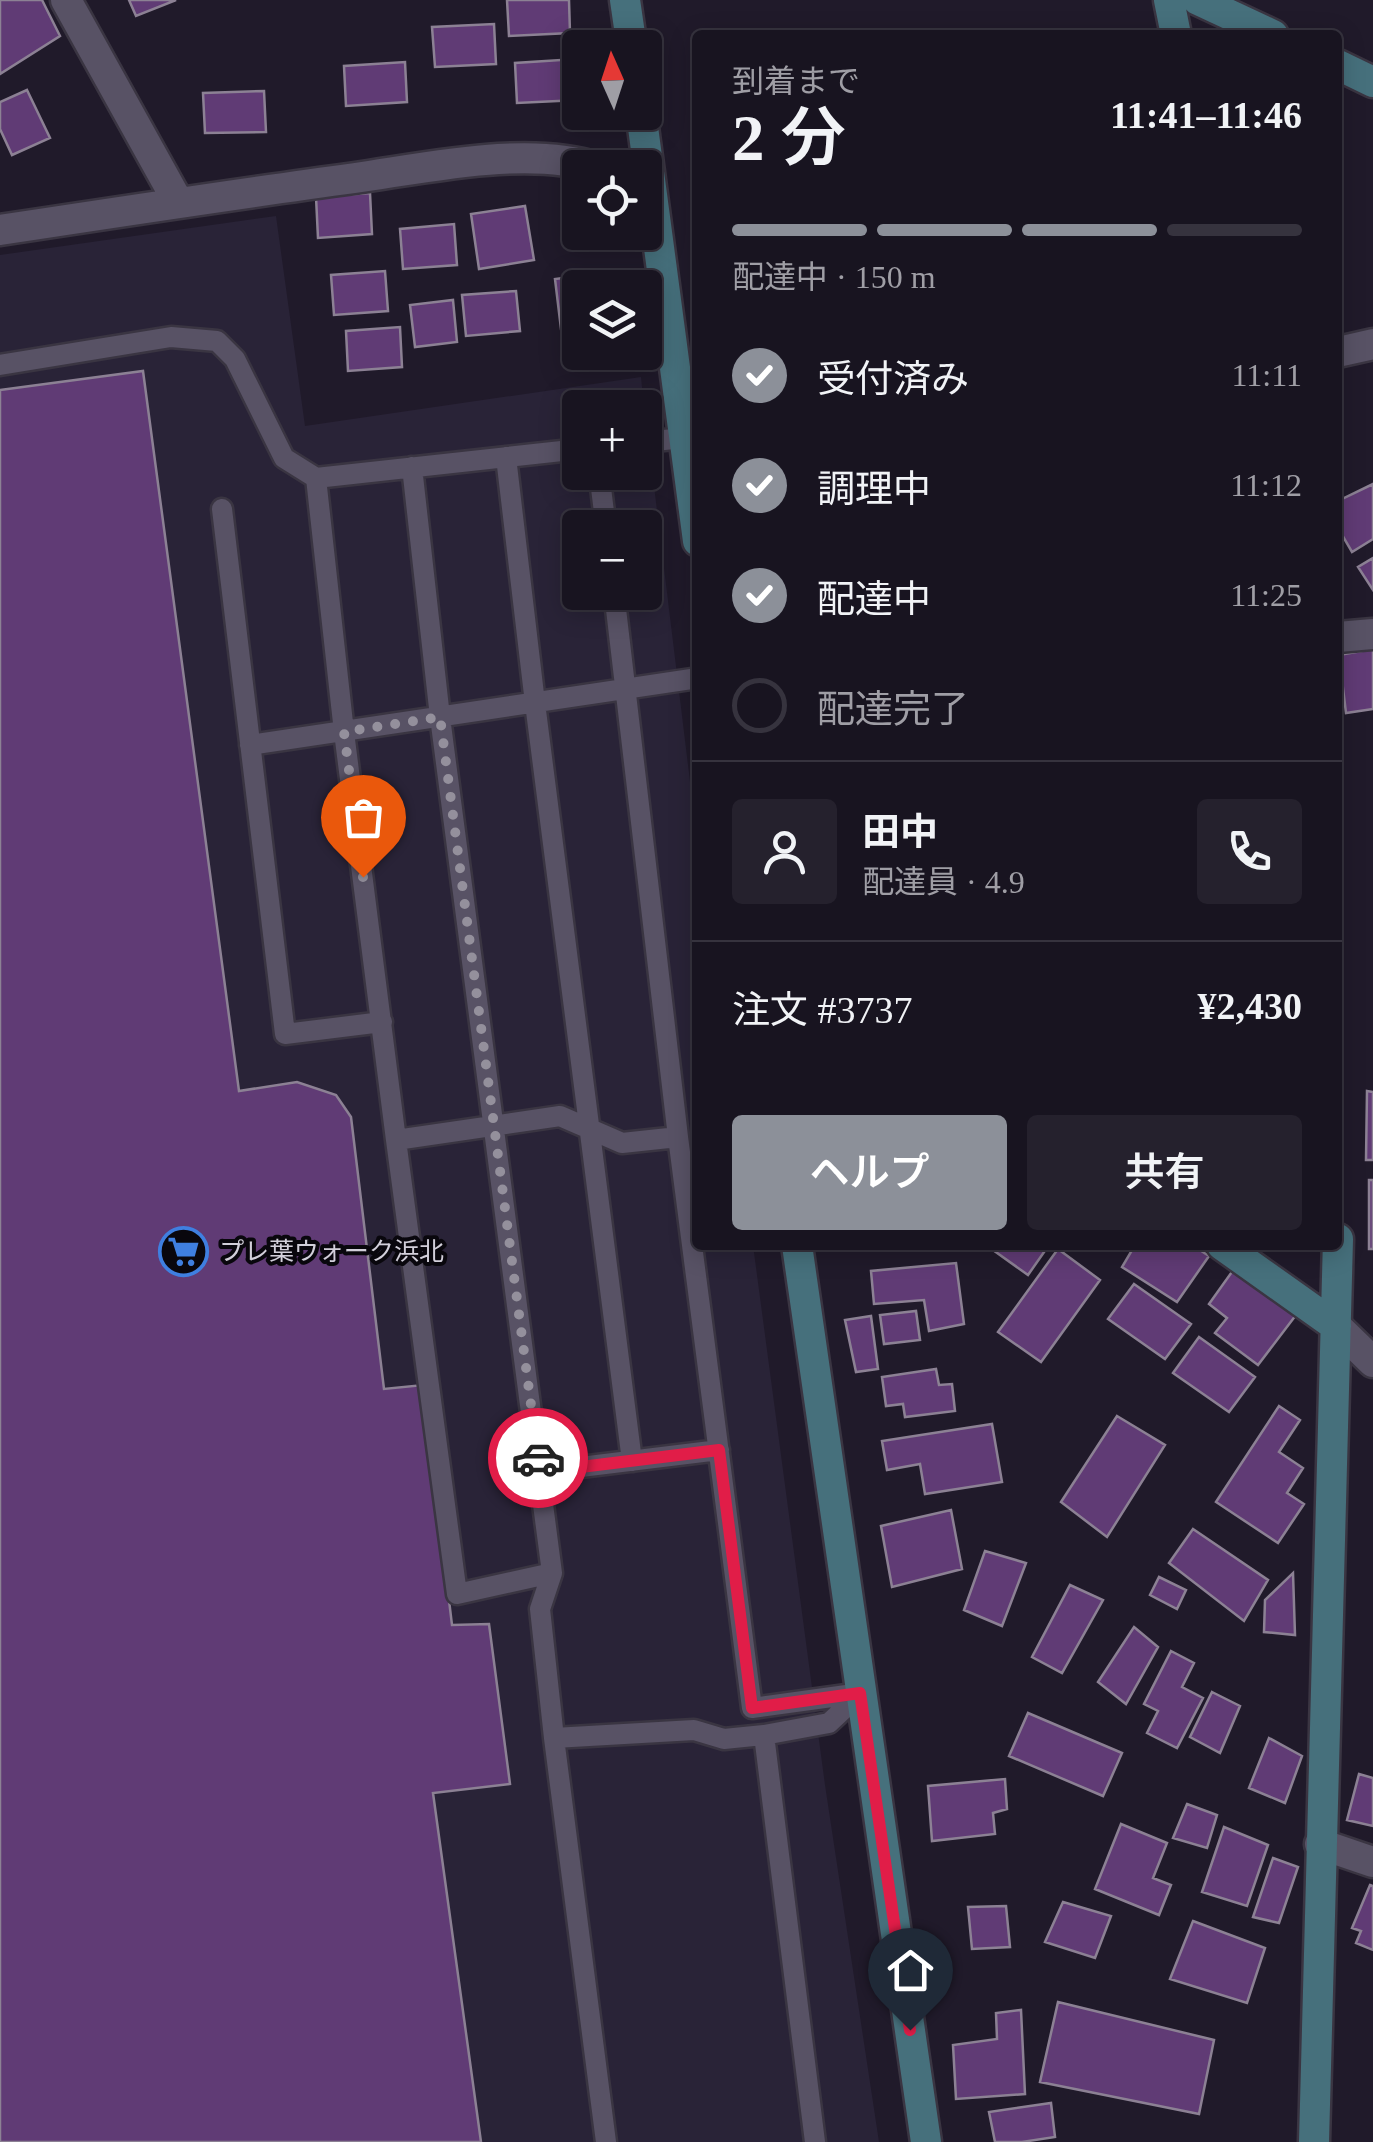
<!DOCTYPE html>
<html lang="ja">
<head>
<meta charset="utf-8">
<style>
  :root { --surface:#181420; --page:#25212d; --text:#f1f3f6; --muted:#9f9ea5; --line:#36333e; --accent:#8c9099 }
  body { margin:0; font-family:"Times New Roman","Noto Sans JP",serif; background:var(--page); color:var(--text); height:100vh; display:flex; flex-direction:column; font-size:38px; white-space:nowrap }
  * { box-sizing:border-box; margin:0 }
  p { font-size:32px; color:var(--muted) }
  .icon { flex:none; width:55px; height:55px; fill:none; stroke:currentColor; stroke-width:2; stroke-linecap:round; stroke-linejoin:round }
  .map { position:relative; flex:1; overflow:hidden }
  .details { position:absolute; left:692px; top:30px; width:650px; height:1220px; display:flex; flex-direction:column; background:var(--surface); border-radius:10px; box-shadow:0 5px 25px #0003,0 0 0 2px var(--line) }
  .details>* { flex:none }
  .needle { width:65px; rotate:357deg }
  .buttons { position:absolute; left:562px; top:30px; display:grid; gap:20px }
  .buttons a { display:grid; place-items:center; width:100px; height:100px; border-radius:10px; background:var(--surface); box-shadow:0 5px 25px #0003,0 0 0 2px var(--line); font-size:50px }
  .pin { position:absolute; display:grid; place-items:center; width:85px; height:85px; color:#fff; margin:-102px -42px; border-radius:50% 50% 50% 0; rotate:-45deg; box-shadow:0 0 10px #0007 }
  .pin .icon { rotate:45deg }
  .courier { position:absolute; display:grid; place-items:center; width:100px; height:100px; margin:-50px; border:8px solid #e11d48; border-radius:50%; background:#fff; color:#222; box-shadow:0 2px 12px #0007 }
  .summary em { font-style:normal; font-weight:600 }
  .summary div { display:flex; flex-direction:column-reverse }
  .summary { display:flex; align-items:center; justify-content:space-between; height:170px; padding:0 40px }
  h1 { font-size:65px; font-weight:600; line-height:75px }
  .bar { display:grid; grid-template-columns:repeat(4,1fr); gap:15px 10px; align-content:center; height:120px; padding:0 40px }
  .bar i { height:12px; border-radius:8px; background:var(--line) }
  .bar .selected { background:var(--accent) }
  .bar p { grid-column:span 4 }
  .line { display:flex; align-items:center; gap:25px; padding:0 40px; border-top:2px solid var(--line) }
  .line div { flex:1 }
  .round { display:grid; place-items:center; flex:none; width:105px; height:105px; border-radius:10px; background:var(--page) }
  ol { padding:0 40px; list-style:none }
  li { display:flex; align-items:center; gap:30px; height:110px }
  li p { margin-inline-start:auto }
  li .icon { padding:10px; border-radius:50%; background:var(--accent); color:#fff; stroke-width:4 }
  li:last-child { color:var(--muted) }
  li i { width:55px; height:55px; border:5px solid var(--line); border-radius:50% }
  .action { display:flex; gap:20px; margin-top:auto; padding:20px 40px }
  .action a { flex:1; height:115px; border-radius:10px; background:var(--accent); color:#fff; font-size:40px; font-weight:600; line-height:115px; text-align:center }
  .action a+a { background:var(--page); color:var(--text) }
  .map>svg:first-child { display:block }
  .built { fill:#292337; fill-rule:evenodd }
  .building { fill:#603b75; stroke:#8c8194; stroke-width:2.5 }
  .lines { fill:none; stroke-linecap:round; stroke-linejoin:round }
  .lane-casing { stroke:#3a3542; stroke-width:25 }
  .street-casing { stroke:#3a3542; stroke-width:35 }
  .secondary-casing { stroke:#3a3542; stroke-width:35 }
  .lane { stroke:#585265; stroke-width:20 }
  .street { stroke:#585265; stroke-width:30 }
  .secondary { stroke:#46707c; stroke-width:30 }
  .done { stroke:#94909c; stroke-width:10; stroke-dasharray:0 18 }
  .route { stroke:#e11d48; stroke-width:12 }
  .labels { text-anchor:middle; stroke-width:8; stroke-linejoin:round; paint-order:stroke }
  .poi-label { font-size:25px; fill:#d2cfda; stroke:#09070d; text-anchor:start }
</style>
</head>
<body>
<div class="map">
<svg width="1373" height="2142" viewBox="0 0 1373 2142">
  <rect width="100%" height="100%" fill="#201a2a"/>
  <!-- built -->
  <path class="built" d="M276 216 305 426 641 377 644 407 580 408V472H645V412L698 847V1245H753L825 1785 879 2142H0V255ZM580 528H645V592H580Z"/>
  <!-- building -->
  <path class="building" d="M0 0H42L60 36 0 74Z
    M129 0H176L136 16Z
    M507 0H569L570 33 509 36Z
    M494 24 496 64 435 67 432 27Z
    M576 59 578 100 517 103 515 63Z
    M405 62 407 102 346 106 344 66Z
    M27 90 50 138 12 155 0 129V102Z
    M264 91 266 132 205 133 203 93Z
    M370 193 372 234 318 238 316 197Z
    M525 206 534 260 479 269 471 214Z
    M454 224 457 265 403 269 400 229Z
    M385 271 388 311 334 315 331 275Z
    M609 272 611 288H580V327L561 329 555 279Z
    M516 291 520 331 466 336 462 295Z
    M453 300 457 342 415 347 410 305Z
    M400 327 402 367 348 371 346 331Z
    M143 371 239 1091 297 1082 336 1095 351 1117 384 1389 423 1385 452 1625 489 1624 510 1784 433 1793 481 2142H0V390Z
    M1373 484V539L1352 552 1338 528V501Z
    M1373 558V590L1358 567Z
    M1373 649V709L1346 713 1339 655Z
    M1367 1091 1373 1092V1160H1366Z
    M1369 1180H1373V1249H1369Z
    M986 1245H1049L1028 1275Z
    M1135 1245H1192L1209 1256 1177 1302 1122 1267Z
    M1058 1249 1100 1280 1041 1362 998 1332Z
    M956 1263 964 1324 929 1331 924 1300 874 1304 871 1271Z
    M1234 1269 1296 1315 1258 1365 1215 1333 1227 1318 1209 1304Z
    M1134 1284 1191 1324 1165 1359 1108 1319Z
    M916 1311 920 1340 884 1344 880 1315Z
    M871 1316 878 1369 856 1372 845 1320Z
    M1199 1337 1255 1377 1229 1412 1173 1373Z
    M936 1369 939 1385 952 1384 955 1411 905 1417 903 1404 886 1406 882 1377Z
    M1279 1406 1300 1420 1279 1452 1303 1468 1287 1493 1304 1504 1278 1543 1216 1502Z
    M1117 1416 1165 1445 1107 1537 1061 1502Z
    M992 1424 1002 1482 925 1494 920 1464 887 1470 882 1441Z
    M951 1510 962 1569 892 1587 881 1526Z
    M1193 1529 1268 1580 1244 1621 1169 1563Z
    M985 1551 1026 1563 1002 1626 964 1610Z
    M1293 1573 1295 1635 1264 1632 1265 1600Z
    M1159 1577 1186 1590 1177 1609 1150 1595Z
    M1070 1585 1103 1600 1062 1673 1032 1657Z
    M1134 1627 1158 1647 1126 1704 1098 1682Z
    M1171 1651 1194 1663 1182 1687 1203 1698 1177 1748 1147 1733 1158 1711 1144 1704Z
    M1212 1692 1240 1706 1220 1753 1190 1737Z
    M1028 1713 1122 1753 1103 1796 1009 1756Z
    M1269 1738 1302 1756 1285 1803 1249 1788Z
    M1359 1774 1373 1778V1826L1347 1820Z
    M1005 1779 1007 1809 993 1813 995 1834 932 1841 928 1786Z
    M1187 1804 1217 1815 1207 1848 1173 1838Z
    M1121 1824 1167 1843 1153 1878 1171 1885 1159 1915 1095 1889Z
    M1224 1827 1268 1845 1247 1906 1202 1892Z
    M1273 1858 1298 1867 1279 1923 1253 1917Z
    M1370 1885 1373 1886V1950L1356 1943 1361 1931 1352 1928Z
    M1063 1902 1111 1916 1095 1958 1045 1942Z
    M1006 1906 1010 1947 972 1949 968 1907Z
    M1193 1921 1265 1948 1247 2003 1170 1979Z
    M1058 2002 1214 2040 1199 2114 1040 2082Z
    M1021 2010 1025 2094 956 2099 953 2045 997 2039 996 2013Z
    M1051 2103 1055 2137 1022 2142H995L989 2112Z"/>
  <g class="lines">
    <defs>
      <path id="lane" d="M0 365 171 337 217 341 235 359 284 458 316 478 580 449
        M645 442 683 438
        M506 457 535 703 632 1461
        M412 467 440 717 552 1573 540 1609 554 1738
        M599 472 606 528
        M316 478 344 732 396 1140
        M222 509 285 1034 382 1022
        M614 592 678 1137
        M250 745 698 678
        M540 1472 719 1450
        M552 1573 457 1594 396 1140 560 1116 622 1143 678 1137 752 1708 861 1693
        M764 1735 829 1723 861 1693
        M606 2142 554 1738 694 1730 724 1739 764 1735 815 2142"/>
      <path id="street" d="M66 0 178 202
        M0 230C118 212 236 194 355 178 426 168 529 145 597 168
        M1338 352 1373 344
        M1338 637 1373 634
        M1336 1326 1373 1362
        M1320 1844 1373 1862"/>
      <path id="secondary" d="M625 0 632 48
        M1169 0 1176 35
        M1198 0 1273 35
        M1338 65 1373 82
        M641 112 698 541
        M797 1245 926 2142
        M1222 1245 1336 1326
        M1314 2142 1338 1239"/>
    </defs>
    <!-- lane casing -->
    <use href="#lane" class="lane-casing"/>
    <!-- street casing -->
    <use href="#street" class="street-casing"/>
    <!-- secondary casing -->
    <use href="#secondary" class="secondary-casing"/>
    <!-- lane -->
    <use href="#lane" class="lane"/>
    <!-- street -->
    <use href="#street" class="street"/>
    <!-- secondary -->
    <use href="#secondary" class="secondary"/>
  </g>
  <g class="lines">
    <!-- done -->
    <path class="done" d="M363 877 344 732 440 717 538 1458"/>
    <!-- route -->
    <path class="route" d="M538 1458 540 1472 719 1450 752 1708 860 1693 910 2030"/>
  </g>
  <!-- icons -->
  <defs>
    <symbol id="supermarket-ring" viewBox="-11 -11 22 22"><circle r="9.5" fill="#09070d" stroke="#3f7fe0" stroke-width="1.5"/><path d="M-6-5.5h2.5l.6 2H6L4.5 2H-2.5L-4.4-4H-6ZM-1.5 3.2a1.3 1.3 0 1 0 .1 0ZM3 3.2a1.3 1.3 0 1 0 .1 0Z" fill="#3f7fe0"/></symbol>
  </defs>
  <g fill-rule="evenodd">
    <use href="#supermarket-ring" x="156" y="1224" width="55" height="55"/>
  </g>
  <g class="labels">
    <!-- poi labels -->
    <g class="poi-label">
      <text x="219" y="1260">プレ葉ウォーク浜北</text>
    </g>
  </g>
</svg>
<div class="buttons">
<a><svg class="needle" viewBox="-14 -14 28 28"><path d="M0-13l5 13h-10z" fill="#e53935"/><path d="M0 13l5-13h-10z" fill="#9f9ea5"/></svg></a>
<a><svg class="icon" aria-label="locate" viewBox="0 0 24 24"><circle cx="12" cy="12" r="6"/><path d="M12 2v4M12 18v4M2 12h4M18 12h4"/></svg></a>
<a><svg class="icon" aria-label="layers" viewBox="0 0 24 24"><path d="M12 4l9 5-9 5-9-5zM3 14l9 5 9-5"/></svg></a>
<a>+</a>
<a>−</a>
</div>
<div class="pin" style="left:363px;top:877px;background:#ea580c"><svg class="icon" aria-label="bag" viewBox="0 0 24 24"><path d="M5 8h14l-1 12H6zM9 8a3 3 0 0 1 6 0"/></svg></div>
<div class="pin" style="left:910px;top:2030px;background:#1f2937"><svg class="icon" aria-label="home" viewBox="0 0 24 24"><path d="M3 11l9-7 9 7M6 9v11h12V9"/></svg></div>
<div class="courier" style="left:538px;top:1458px"><svg class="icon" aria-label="car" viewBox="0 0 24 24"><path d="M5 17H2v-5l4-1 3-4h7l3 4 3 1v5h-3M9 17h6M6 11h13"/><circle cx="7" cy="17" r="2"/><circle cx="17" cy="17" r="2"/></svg></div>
<section class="details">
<div class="summary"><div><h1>2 分</h1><p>到着まで</p></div><em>11:41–11:46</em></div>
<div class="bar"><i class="selected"></i><i class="selected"></i><i class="selected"></i><i></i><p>配達中 · 150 m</p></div>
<ol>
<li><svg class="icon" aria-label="check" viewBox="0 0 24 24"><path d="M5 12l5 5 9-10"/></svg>受付済み<p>11:11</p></li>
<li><svg class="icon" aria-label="check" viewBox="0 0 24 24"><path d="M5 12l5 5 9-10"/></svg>調理中<p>11:12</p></li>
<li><svg class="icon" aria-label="check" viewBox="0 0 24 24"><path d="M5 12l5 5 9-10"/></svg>配達中<p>11:25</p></li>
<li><i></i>配達完了</li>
</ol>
<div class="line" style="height:180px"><a class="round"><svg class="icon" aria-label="person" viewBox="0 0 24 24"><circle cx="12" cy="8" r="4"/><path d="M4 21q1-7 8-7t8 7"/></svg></a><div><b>田中</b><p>配達員 · 4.9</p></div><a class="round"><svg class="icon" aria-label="phone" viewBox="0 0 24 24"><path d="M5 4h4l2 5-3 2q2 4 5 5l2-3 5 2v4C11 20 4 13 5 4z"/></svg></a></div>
<div class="line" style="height:130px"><div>注文 #3737</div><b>¥2,430</b></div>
<div class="action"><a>ヘルプ</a><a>共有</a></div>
</section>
</div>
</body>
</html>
